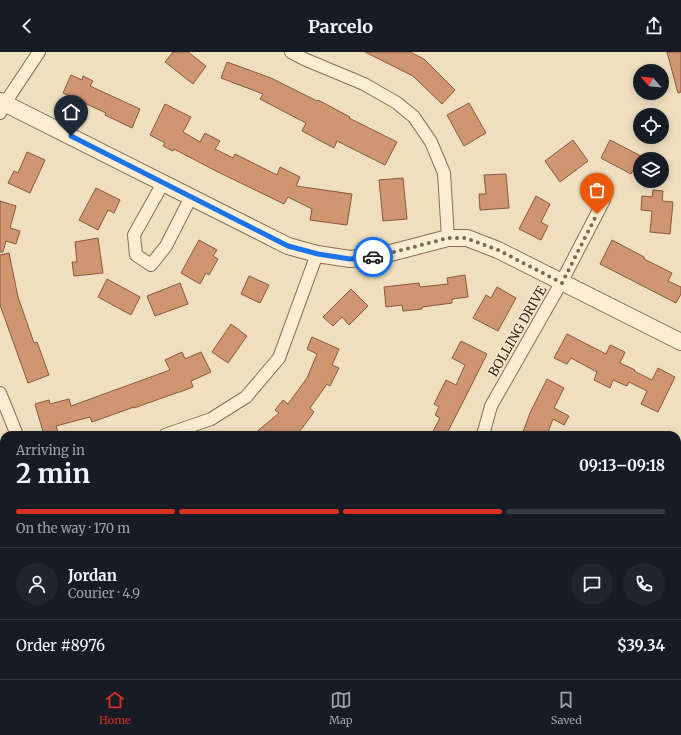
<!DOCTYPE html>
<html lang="en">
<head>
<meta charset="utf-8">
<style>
  :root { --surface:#171b24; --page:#20242c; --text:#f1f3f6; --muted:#9ea1a6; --line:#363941; --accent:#d93025 }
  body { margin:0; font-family:Merriweather,serif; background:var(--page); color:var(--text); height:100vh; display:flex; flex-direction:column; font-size:15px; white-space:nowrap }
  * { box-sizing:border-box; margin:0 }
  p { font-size:13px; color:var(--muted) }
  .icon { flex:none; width:22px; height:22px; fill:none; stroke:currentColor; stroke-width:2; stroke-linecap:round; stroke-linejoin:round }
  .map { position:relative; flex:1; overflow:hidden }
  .details { position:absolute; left:0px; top:379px; width:681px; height:248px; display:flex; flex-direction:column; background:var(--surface); border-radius:12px 12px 0 0; box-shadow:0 2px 10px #0003 }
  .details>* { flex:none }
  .needle { width:26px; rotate:297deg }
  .buttons { position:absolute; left:633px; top:12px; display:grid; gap:8px }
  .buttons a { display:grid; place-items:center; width:36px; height:36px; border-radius:50%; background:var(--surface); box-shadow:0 2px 10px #0003; font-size:20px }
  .pin { position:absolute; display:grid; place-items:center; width:34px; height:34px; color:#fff; margin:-41px -17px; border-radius:50% 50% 50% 0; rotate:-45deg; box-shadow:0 0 4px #0007 }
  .pin .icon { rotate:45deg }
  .courier { position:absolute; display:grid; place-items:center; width:40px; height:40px; margin:-20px; border:3px solid #1a73e8; border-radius:50%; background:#fff; color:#222; box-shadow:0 1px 5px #0007 }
  .headline em { font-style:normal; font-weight:700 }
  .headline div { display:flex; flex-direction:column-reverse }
  .headline { display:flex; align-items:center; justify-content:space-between; height:68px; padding:0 16px }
  h1 { font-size:26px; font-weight:700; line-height:30px }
  .bar { display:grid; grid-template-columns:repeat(4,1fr); gap:6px 4px; align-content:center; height:48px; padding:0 16px }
  .bar i { height:5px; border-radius:3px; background:var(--line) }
  .bar .current { background:var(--accent) }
  .bar p { grid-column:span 4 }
  .line { display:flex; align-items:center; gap:10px; padding:0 16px; border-top:1px solid var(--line) }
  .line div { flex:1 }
  .round { display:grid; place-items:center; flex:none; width:42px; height:42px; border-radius:21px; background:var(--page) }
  header { display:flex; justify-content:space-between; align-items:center; height:52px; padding:0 16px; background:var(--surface); font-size:18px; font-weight:700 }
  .dock { display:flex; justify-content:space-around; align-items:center; height:56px; border-top:1px solid var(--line); background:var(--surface); font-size:11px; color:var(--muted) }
  .dock a { display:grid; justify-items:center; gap:2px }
  .dock .current { color:var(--accent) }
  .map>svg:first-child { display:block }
  .building { fill:#d09672; stroke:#8a573b }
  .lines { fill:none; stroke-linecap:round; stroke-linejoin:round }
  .minor-casing { stroke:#896f56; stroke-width:14 }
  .tertiary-casing { stroke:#896f56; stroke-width:18 }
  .minor { stroke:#faedd2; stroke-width:12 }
  .tertiary { stroke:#faedd2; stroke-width:16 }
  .done { stroke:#786855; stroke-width:4; stroke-dasharray:0 7.2 }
  .route { stroke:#1a73e8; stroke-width:5 }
  .labels { text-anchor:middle; stroke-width:3; stroke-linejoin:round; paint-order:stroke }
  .street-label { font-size:13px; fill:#38281c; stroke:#f7eace }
</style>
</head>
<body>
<header><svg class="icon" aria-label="back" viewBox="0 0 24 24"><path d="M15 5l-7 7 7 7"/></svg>Parcelo<svg class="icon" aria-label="share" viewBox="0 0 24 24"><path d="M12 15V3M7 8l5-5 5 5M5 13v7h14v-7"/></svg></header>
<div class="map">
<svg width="681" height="627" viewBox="0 0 681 627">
  <rect width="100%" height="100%" fill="#f0dfbf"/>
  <!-- building -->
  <path class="building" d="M173 0H188L206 14 193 32 165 10Z
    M365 0H410L424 7 455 38 442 52 413 24Z
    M667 0H681V40L678 41Z
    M227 10 271 26 317 49 318 48 350 65 349 66 397 90 385 113 337 89 334 96 302 79 306 71 260 47 263 42 221 26Z
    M71 23 82 28 83 24 93 29 90 34 140 57 132 76 105 63 106 61 63 41Z
    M469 51 486 81 464 94 447 63Z
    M165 52 191 65 183 80 200 90 205 81 220 89 215 97 233 106 235 102 277 123 280 115 300 125 296 134 352 142 347 173 310 168 312 157 288 145 284 152 216 119 174 97 173 99 163 94 165 91 150 83Z
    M573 88 588 109 560 130 545 109Z
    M610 88 641 104 631 122 601 106Z
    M27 100 45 108 30 141 8 131 14 119 18 121Z
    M506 122 509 156 480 158 479 142H486L484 123Z
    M403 126 407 167 383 169 379 128Z
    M96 136 120 148 114 161 108 158 98 178 79 168Z
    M653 138 663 139 662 149 673 150 670 182 650 180 652 159 641 158 642 144 652 145Z
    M536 144 550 152 541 170 548 174 541 188 519 177Z
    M0 149 16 154 10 176 20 179 16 192 6 189 3 200H0Z
    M98 186 103 221 74 224 72 210H77L75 190Z
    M199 188 217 198 213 204 218 207 209 223 206 221 200 232 181 221Z
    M612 188 644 205V207L672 221 668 229 681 235V242L676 251 600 212Z
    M9 201 18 245 34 291 37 290 49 323 28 331 0 253V203Z
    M465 223 468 245 452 247V251L422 255V257L403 259 402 253 386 255 384 235 419 231 420 235 448 232 447 226Z
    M249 224 269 233 260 251 241 242Z
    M107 227 140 245 131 263 98 245Z
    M180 231 188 252 155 264 147 244Z
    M497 235 516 246 498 279 473 266 486 243 491 246Z
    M351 237 368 254 349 273 342 265 333 274 323 265Z
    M231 272 247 284 228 311 212 300Z
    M567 282 606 302 610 293 625 300 620 311 635 318 634 319 652 328 658 316 675 325 658 360 641 352 647 339 629 330 627 334 613 328 610 336 594 328 597 320 571 306 567 312 554 306Z
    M312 285 339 297 332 313 339 316 330 334 327 332 310 356 314 360 297 383H253L279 361 275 358 283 348 288 352 307 326 317 302 307 297Z
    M461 289 487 302 467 342 446 383H431L440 366 435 363 439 355 434 352 446 328 456 333 465 313 452 306Z
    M182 300 185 307 201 300 211 320 191 329 193 335 180 340H179L134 356V355L92 370 90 365 56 374 59 383H44L35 352 49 348 50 352 69 347 71 354 170 318 165 308Z
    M547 327 564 336 554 356 569 364 564 373 553 367 547 383H531L523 380 530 361Z"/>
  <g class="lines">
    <defs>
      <path id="minor" d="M291 0 304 7 364 32 397 51 414 65 431 90 444 121 448 186
        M0 61 5 51 39 0
        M163 131 134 183 136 203 151 213 166 194 191 145
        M0 341 17 383
        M165 383 211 367 246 345 279 306 317 202
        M483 383 491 354 561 231 604 148
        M0 438 4 437
        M677 597 681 596
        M102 623 103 627
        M539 623 540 627
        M599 627 609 623"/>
      <path id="tertiary" d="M0 49 288 194 317 202 350 207 379 204 448 186H467L498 198 681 290"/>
    </defs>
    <!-- minor casing -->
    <use href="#minor" class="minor-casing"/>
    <!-- tertiary casing -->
    <use href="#tertiary" class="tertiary-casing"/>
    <!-- minor -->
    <use href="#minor" class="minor"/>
    <!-- tertiary -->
    <use href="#tertiary" class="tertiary"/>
  </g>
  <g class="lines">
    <!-- done -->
    <path class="done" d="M373 205 379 204 448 186H466L498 198 562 231 597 162"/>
    <!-- route -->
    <path class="route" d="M71 84 288 194 318 202 350 207 373 205"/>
  </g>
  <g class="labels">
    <!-- street labels -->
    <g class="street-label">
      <text transform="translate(517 279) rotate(-60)" y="5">BOLLING DRIVE</text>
    </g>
  </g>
</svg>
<div class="buttons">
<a><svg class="needle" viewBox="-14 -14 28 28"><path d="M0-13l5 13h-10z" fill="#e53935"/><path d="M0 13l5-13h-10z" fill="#9ea1a6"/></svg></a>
<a><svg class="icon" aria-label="locate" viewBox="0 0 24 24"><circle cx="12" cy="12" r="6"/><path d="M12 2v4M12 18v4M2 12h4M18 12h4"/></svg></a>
<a><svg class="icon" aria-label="layers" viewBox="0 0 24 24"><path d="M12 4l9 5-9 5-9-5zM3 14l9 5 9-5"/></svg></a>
</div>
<div class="pin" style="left:597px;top:162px;background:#ea580c"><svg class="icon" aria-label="bag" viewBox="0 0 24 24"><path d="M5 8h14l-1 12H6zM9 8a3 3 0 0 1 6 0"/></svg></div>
<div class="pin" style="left:71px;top:84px;background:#1f2937"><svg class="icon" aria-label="home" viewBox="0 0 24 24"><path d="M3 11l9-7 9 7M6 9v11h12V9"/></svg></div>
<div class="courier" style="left:373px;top:205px"><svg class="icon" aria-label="car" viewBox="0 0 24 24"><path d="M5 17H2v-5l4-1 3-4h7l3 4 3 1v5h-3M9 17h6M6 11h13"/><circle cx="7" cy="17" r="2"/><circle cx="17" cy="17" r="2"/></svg></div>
<section class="details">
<div class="headline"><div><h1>2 min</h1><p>Arriving in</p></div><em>09:13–09:18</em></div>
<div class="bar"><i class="current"></i><i class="current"></i><i class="current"></i><i></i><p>On the way · 170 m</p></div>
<div class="line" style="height:72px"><a class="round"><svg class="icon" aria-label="person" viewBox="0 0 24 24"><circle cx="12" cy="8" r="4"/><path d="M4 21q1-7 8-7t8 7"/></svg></a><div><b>Jordan</b><p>Courier · 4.9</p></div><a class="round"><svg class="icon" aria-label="chat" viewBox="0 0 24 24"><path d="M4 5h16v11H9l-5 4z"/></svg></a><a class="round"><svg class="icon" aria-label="phone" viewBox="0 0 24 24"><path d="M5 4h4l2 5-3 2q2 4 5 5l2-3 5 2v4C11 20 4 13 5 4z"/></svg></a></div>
<div class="line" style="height:52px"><div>Order #8976</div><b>$39.34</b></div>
</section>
</div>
<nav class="dock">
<a class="current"><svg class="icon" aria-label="home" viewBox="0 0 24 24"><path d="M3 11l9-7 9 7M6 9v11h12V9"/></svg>Home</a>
<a><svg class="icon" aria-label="map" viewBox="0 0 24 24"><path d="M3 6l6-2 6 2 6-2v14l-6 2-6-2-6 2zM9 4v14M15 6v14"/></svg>Map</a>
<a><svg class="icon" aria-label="saved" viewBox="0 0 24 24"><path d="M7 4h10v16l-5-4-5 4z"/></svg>Saved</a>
</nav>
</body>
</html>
